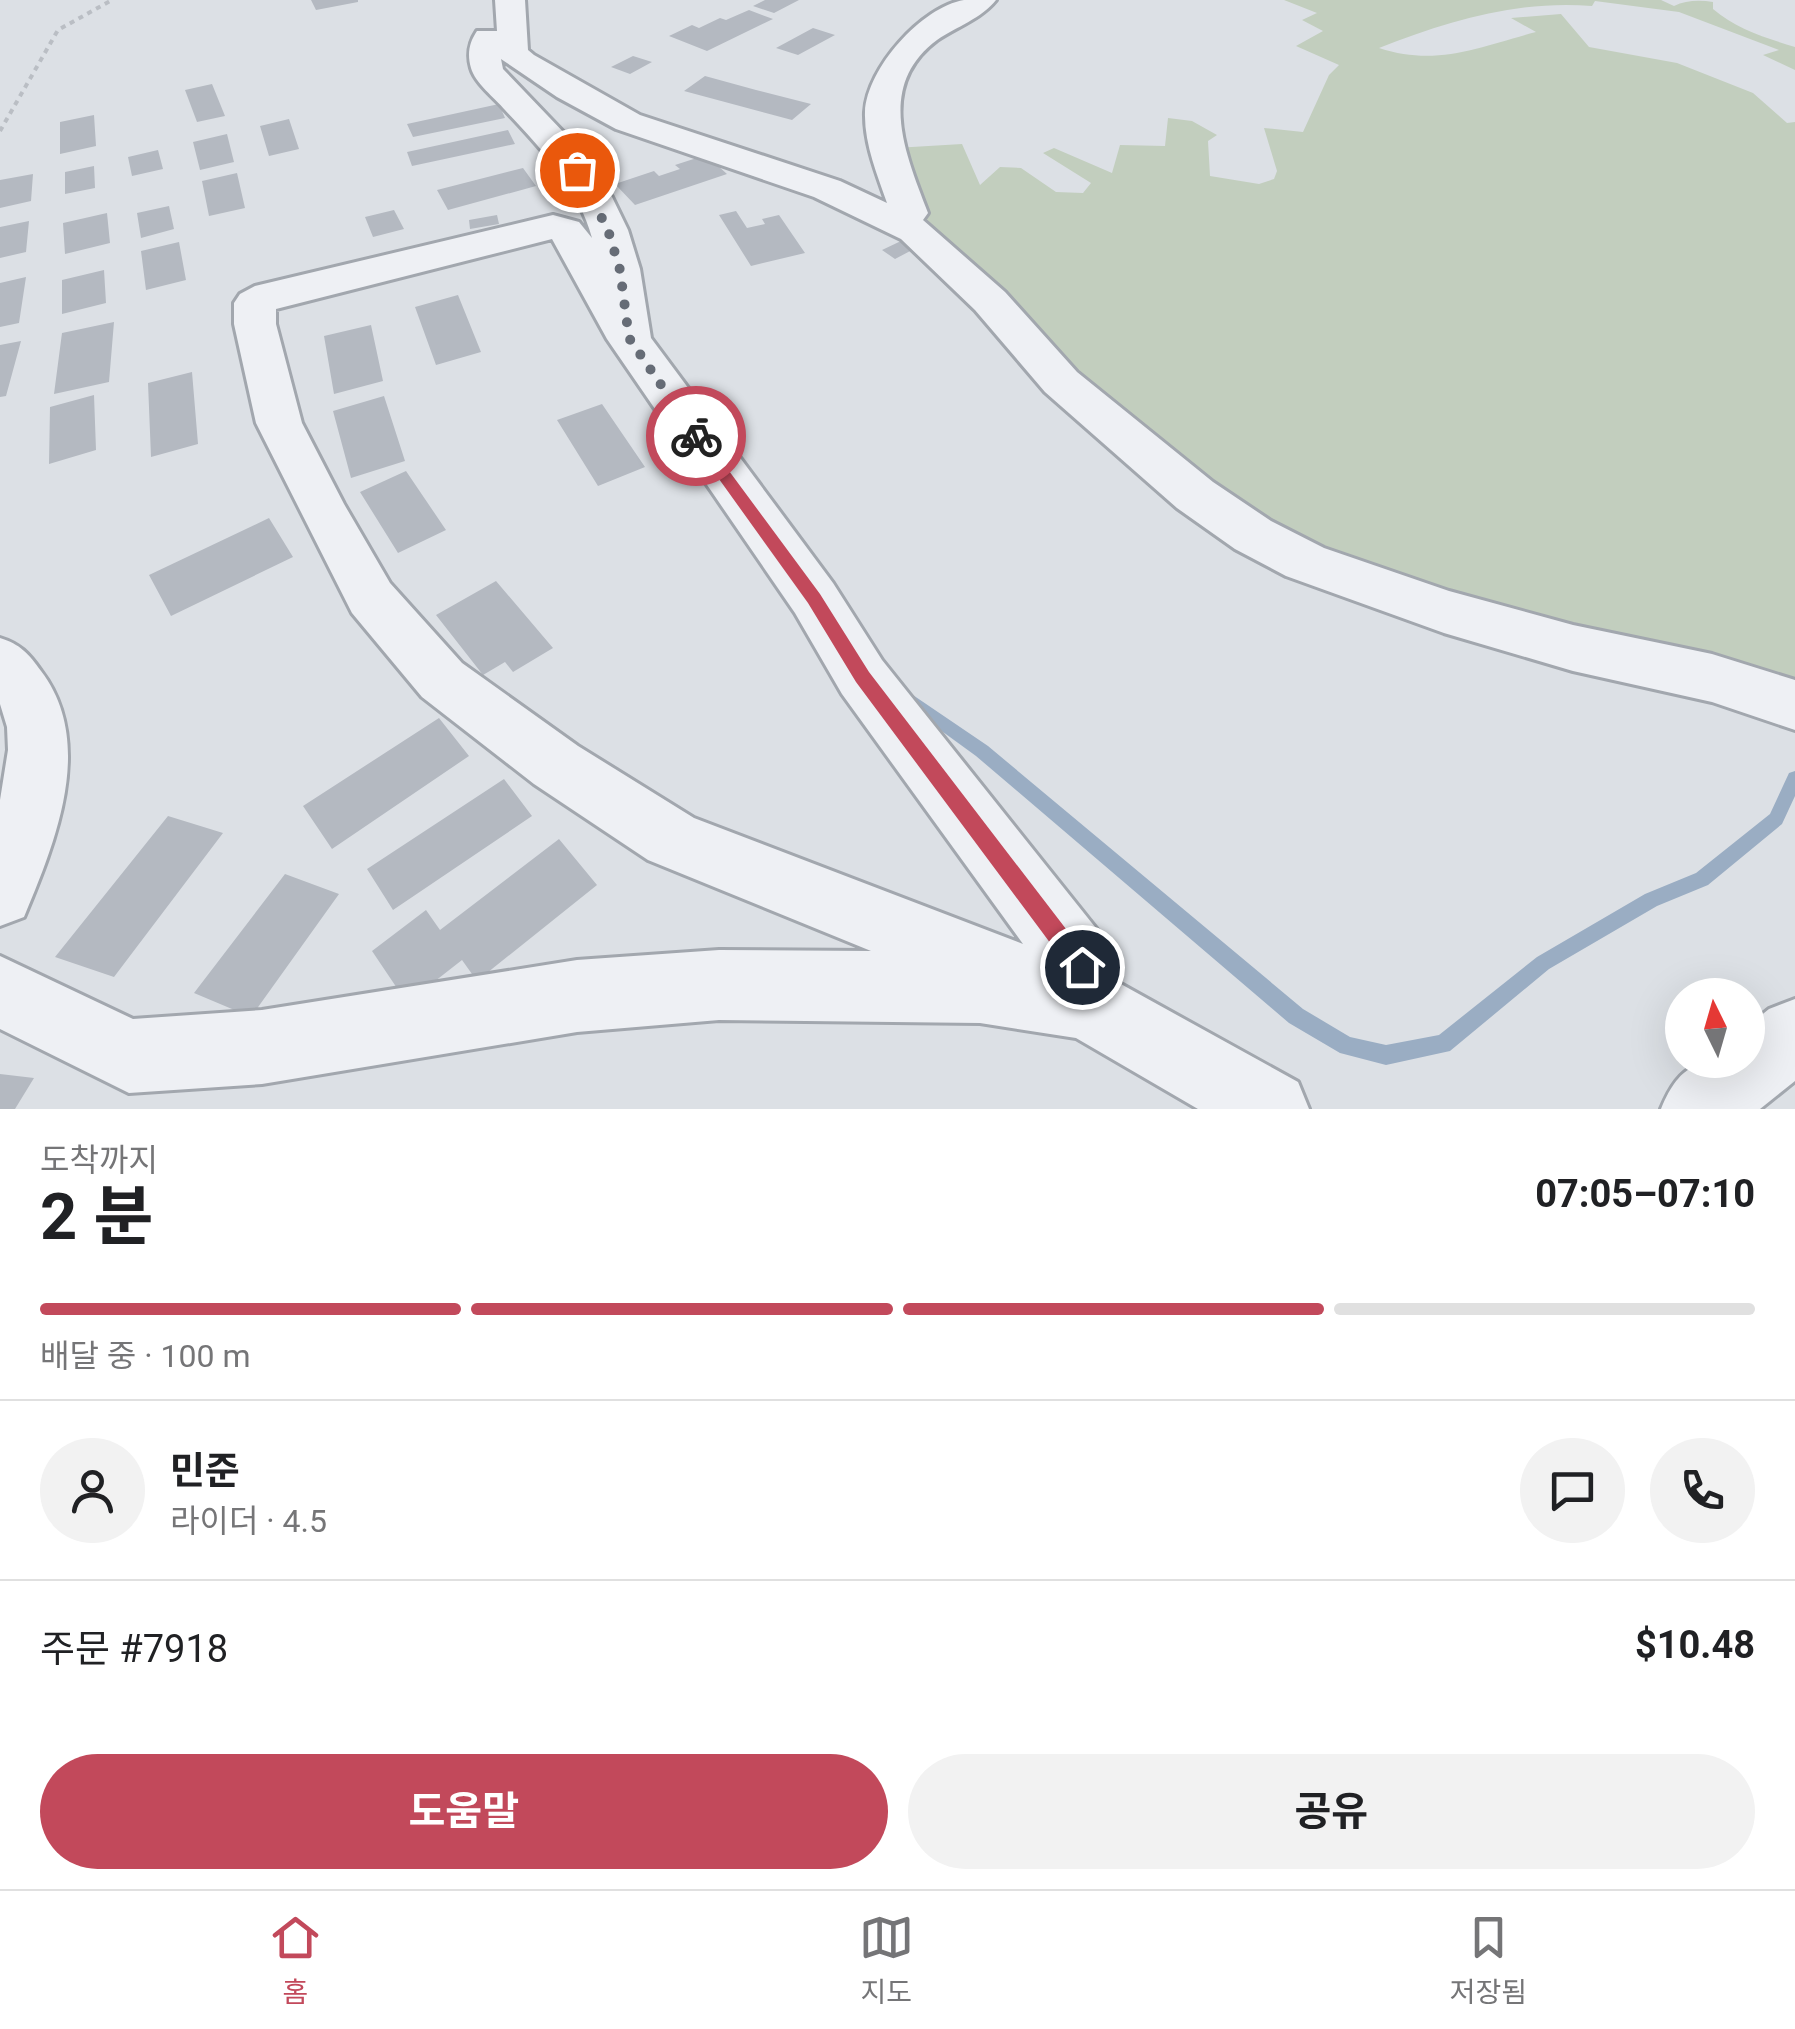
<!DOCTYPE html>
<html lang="ko">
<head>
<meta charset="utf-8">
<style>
  :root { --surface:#fff; --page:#f2f2f2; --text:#202124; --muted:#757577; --line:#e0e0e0; --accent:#c2495b }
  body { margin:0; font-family:Roboto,"Noto Sans KR",sans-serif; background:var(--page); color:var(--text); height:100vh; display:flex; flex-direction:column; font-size:38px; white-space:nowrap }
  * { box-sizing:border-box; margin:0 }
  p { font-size:32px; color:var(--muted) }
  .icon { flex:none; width:55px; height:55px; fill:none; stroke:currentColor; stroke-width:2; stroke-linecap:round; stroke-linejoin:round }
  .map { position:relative; height:1109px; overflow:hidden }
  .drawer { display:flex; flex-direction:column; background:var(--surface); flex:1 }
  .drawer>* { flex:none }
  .needle { width:65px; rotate:355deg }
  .fabs { position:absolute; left:1665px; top:978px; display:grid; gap:20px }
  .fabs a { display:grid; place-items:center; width:100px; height:100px; border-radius:50%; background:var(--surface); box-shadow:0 10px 40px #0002; font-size:50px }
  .pin { position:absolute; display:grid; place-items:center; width:85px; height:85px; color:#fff; margin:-42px; border:5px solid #fff; border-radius:50%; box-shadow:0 2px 10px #0007 }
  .courier { position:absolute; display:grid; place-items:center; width:100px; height:100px; margin:-50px; border:8px solid #c2495b; border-radius:50%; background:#fff; color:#222; box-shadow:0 2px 12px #0007 }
  .overview em { font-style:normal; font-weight:700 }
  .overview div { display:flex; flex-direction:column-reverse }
  .overview { display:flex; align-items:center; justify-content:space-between; height:170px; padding:0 40px }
  h1 { font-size:65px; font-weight:700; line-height:75px }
  .bar { display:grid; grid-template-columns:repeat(4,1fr); gap:15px 10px; align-content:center; height:120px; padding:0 40px }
  .bar i { height:12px; border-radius:8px; background:var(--line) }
  .bar .on { background:var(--accent) }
  .bar p { grid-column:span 4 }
  .line { display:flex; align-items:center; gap:25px; padding:0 40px; border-top:2px solid var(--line) }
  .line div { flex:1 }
  .round { display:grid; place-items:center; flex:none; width:105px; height:105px; border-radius:52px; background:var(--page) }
  .button { display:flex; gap:20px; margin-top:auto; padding:20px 40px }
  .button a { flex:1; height:115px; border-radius:60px; background:var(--accent); color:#fff; font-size:40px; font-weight:700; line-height:115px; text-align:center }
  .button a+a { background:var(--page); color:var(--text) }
  .dock { display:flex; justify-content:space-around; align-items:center; height:140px; border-top:2px solid var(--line); background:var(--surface); font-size:28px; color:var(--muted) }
  .dock a { display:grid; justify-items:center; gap:5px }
  .dock .on { color:var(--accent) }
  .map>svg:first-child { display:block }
  .green { fill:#c2cebe }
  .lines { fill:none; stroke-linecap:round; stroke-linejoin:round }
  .stream { fill:#9aadc3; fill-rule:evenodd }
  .building { fill:#b4b9c1 }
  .street-casing { stroke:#a2a7ae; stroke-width:6 }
  .path { stroke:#babec4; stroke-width:4; stroke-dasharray:5 5; stroke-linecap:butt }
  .street { fill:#eef0f4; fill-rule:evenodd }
  .route { fill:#c2495b }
  .done { stroke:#666c76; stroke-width:10; stroke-dasharray:0 18 }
</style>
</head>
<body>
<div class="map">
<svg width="1795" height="1109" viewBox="0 0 1795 1109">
  <rect width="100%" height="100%" fill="#dce0e5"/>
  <!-- green -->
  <path class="green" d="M1284 0H1661L1674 6C1686 0 1700 0 1713 2V9C1736 29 1766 38 1795 47V70L1763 55 1779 50 1679 12 1595 1 1592 6C1517 0 1448 21 1379 48 1437 67 1479 47 1536 32L1511 18 1561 14 1589 47 1677 63 1753 93 1787 123 1795 122V683L1758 678 1305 552 1152 453 921 220 895 148 962 144 980 185 1000 167 1021 168 1056 192 1083 193 1091 183 1043 153 1054 148 1112 173 1120 145 1165 146 1168 118 1192 121 1217 135 1208 141 1210 176 1259 184 1274 179 1277 171 1264 128 1303 132 1329 75 1339 65 1296 46 1323 31 1302 20 1317 13Z"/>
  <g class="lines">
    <!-- stream -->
    <path class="stream" d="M904 689 988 746 1303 1009 1350 1037 1386 1045 1439 1035 1537 957 1645 894 1696 873 1770 814 1789 773 1795 771V796L1782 824 1708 885 1657 906 1549 969 1450 1051 1386 1065 1340 1053 1289 1023 976 756 899 700 896 695 899 690Z"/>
  </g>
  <!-- building -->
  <path class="building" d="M311 0H358V2L316 10Z
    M765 0H799L774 13 753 6Z
    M749 10 773 19 707 51 669 36 692 25 699 28 720 18 726 20Z
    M813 28 835 35 798 55 776 48Z
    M633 56 652 62 630 74 611 67Z
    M705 76 756 90 811 104 792 120 684 91Z
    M212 84 225 116 197 122 185 90Z
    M499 104 505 118 413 137 407 124Z
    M94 115 96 146 60 154V122Z
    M289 119 299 149 269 156 260 126Z
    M508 130 515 144 412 166 407 152Z
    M227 134 234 162 200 170 193 142Z
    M158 150 163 169 132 176 128 157Z
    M706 155 727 174 635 205 615 184 654 171 659 176 680 169 675 165Z
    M94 166 95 188 65 194V172Z
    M523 168 536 186 448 210 437 190Z
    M237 173 245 208 209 216 202 181Z
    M33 174 31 201 0 208V180Z
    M169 206 174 229 141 238 137 213Z
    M394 210 404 229 373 237 365 217Z
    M736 211 747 228 765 224 762 219 779 215 805 253 751 266 719 215Z
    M107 213 110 243 65 254 63 223Z
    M497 215 499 224 470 229 469 220Z
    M29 221 26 252 0 258V227Z
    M901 241 914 249 895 259 882 250Z
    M179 242 186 280 146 290 141 251Z
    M104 270 106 303 62 314V280Z
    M26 277 19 323 0 327V283Z
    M458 295 481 352 436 365 415 307Z
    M114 322 109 382 54 394 62 333Z
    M371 325 383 381 334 394 324 336Z
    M21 341 6 396 0 397V345Z
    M192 372 198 444 151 457 148 383Z
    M94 395 96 450 49 464 50 407Z
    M384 396 405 461 351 478 333 411Z
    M602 404 645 467 598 486 557 420Z
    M406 471 446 530 398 553 360 492Z
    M269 518 293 557 171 616 149 575Z
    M496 581 553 648 513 672 505 662 483 675 436 615Z
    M439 718 469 756 332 849 303 806Z
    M504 779 532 816 393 910 367 869Z
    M168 816 223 833 114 977 55 957Z
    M559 839 597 885 477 981 462 960 407 1003 372 951 426 910 440 930Z
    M285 874 339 894 251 1017 194 993Z
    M0 1074 34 1078 15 1109H0Z"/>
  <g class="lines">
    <defs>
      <path id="street" d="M495 0H525L528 50 534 55 640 115 840 181 887 203C877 174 864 143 865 112 867 68 922 7 964 0 974 0 986 0 996 0 982 18 956 27 937 40 875 86 906 155 928 213L923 220 1005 292 1077 372 1213 482 1271 521 1324 548 1449 591 1573 625 1712 654 1795 680V730L1712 702 1573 671 1444 633 1286 576 1235 549 1177 508 1045 392 975 310 901 239 814 197 616 129 557 97 501 59 503 69 570 139 612 197 628 230 640 269 651 338 833 583 882 660 1107 942 1119 983 1298 1082 1309 1109H1198L1076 1038 980 1023 719 1020 577 1032 262 1084 129 1093 0 1029V956L133 1019 262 1010 577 960 719 950 871 951 648 860 534 784 422 697 352 613 256 423 234 324V303L240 294 255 286 553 215 579 222 592 238C579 188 540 147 505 110 495 98 475 83 471 68 467 54 469 43 477 31H497ZM552 239 607 339 795 613 842 694 1023 944 694 818 578 746 462 663 390 583 344 504 302 423 276 324V309Z
        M0 638C20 644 29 654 41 671 96 743 55 843 24 917L0 926V800L8 750 7 727 0 704Z
        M1795 999V1081L1760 1109H1661C1681 1061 1700 1060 1748 1060V1026L1769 1009Z"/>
    </defs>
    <!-- street casing -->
    <use href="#street" class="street-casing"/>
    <!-- path -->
    <path class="path" d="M0 131 58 30 112 0"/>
    <!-- street -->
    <use href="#street" class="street"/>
  </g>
  <!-- route -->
  <path class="route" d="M691 433H701L820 594 869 672 1089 959 1092 967 1089 975 1082 978 1074 975 856 682 808 603 691 440Z"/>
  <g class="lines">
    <!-- done -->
    <path class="done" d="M577 170 608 230 620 270 629 338 696 436"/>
  </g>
</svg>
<div class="fabs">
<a><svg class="needle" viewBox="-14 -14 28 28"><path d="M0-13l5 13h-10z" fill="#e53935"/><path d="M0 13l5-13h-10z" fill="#757577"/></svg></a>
</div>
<div class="pin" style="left:577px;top:170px;background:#ea580c"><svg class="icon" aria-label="bag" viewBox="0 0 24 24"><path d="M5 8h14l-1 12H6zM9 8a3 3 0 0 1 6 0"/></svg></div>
<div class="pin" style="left:1082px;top:967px;background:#1f2937"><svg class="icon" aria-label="home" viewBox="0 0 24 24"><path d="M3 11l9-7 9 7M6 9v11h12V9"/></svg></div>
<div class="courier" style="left:696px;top:436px"><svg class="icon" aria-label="bike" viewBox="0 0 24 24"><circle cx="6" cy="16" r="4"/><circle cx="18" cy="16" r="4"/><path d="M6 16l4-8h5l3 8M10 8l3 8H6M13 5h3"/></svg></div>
</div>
<section class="drawer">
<div class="overview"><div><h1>2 분</h1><p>도착까지</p></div><em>07:05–07:10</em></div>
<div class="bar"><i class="on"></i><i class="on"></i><i class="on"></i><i></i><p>배달 중 · 100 m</p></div>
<div class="line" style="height:180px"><a class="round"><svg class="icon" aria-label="person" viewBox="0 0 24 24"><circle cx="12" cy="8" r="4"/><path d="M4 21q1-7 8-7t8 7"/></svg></a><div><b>민준</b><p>라이더 · 4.5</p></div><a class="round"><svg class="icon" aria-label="chat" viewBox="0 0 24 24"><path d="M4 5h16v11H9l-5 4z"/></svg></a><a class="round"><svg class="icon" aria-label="phone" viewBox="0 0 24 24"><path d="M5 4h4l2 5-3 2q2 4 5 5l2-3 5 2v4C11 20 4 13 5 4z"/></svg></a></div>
<div class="line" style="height:130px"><div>주문 #7918</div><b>$10.48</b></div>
<div class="button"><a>도움말</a><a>공유</a></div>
</section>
<nav class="dock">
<a class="on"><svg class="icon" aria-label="home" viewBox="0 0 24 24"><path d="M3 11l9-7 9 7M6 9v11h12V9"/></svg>홈</a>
<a><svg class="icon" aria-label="map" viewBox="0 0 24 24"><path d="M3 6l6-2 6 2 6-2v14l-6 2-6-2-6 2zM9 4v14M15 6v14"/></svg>지도</a>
<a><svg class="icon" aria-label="saved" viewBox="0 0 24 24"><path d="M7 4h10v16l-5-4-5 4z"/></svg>저장됨</a>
</nav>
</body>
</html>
